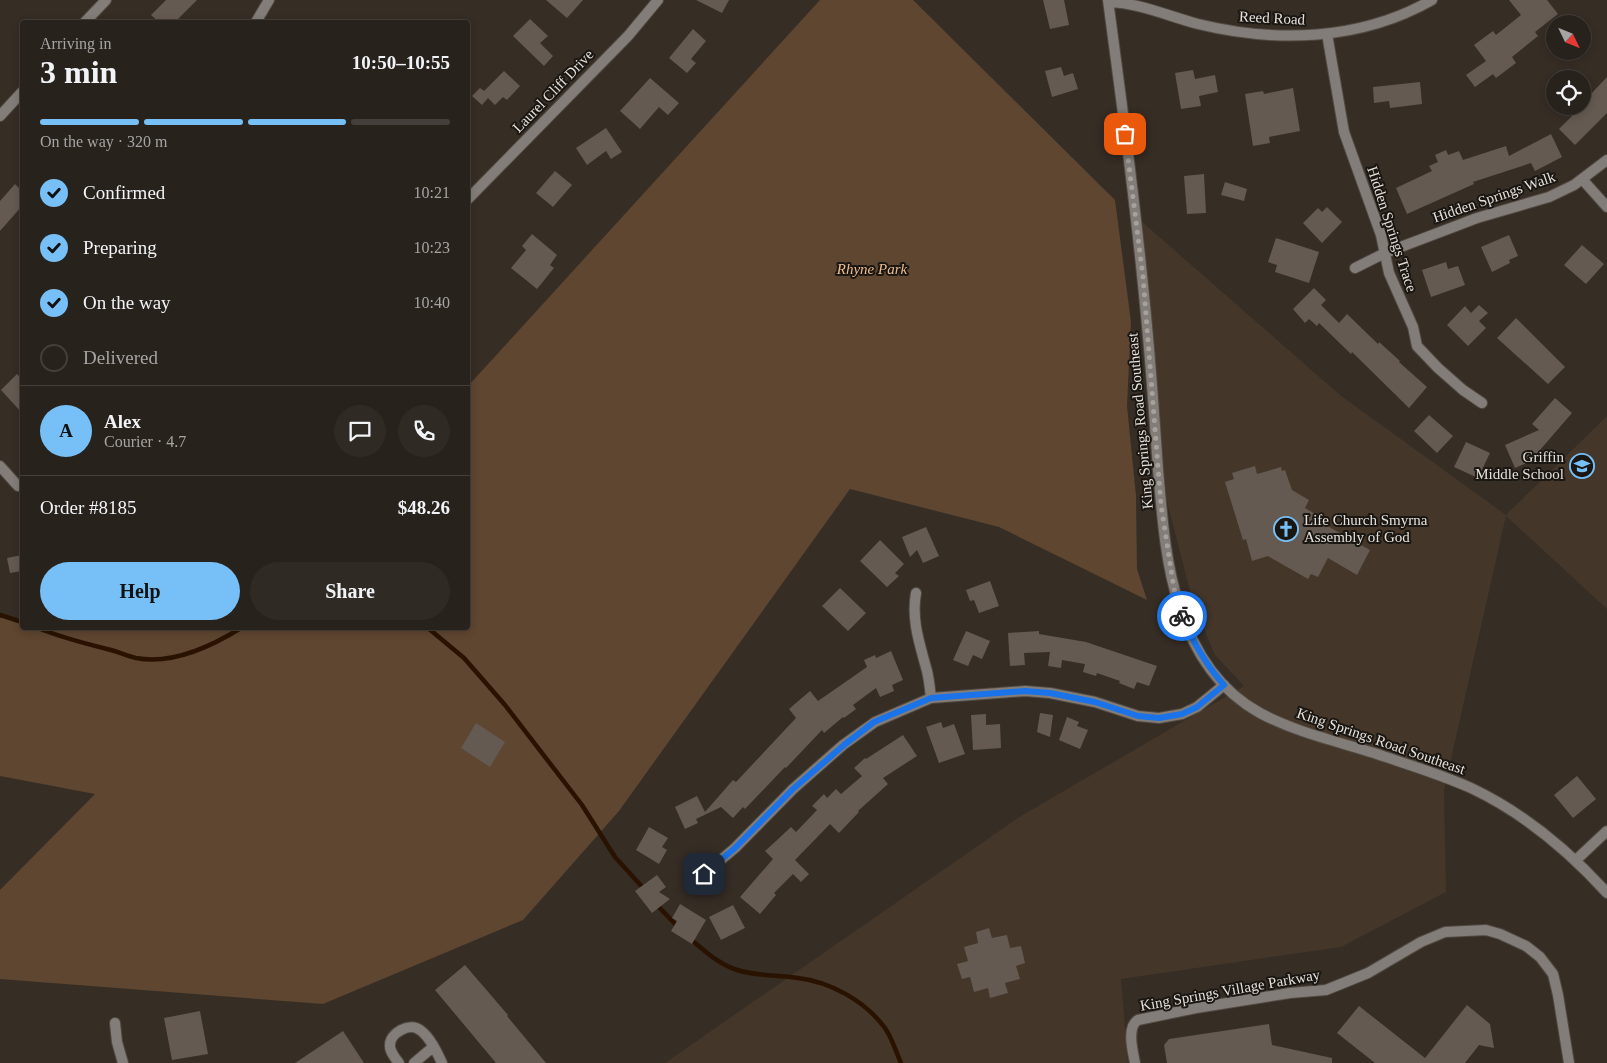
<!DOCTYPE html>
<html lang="en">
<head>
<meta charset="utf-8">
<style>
  :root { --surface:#28221c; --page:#302a25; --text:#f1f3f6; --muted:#a5a4a3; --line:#443f3b; --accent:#77c0f7 }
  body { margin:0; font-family:"Times New Roman",serif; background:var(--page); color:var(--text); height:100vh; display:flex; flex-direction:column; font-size:19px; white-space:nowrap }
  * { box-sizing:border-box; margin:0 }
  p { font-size:16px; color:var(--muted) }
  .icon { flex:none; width:28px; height:28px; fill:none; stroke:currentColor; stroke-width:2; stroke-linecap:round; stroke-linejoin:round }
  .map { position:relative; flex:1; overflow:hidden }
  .details { position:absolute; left:20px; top:20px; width:450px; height:610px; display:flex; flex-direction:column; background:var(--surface); border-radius:5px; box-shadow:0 2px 8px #0003,0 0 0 1px var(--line) }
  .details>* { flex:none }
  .needle { width:32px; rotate:133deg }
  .controls { position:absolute; left:1546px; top:15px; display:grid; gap:10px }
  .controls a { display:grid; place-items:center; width:45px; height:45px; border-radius:50%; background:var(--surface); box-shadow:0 2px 8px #0003,0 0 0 1px var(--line); font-size:25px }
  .pin { position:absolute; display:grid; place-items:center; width:42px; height:42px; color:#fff; margin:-21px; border-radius:10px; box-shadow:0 2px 8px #0006 }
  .courier { position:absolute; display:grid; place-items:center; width:50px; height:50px; margin:-25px; border:4px solid #1a73e8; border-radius:50%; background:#fff; color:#222; box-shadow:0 1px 6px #0007 }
  .headline em { font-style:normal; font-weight:700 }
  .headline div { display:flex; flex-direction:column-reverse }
  .headline { display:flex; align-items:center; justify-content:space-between; height:85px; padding:0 20px }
  h1 { font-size:32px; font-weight:700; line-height:38px }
  .bar { display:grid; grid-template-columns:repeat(4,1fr); gap:8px 5px; align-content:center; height:60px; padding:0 20px }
  .bar i { height:6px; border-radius:4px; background:var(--line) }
  .bar .selected { background:var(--accent) }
  .bar p { grid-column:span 4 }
  .line { display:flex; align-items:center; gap:12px; padding:0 20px; border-top:1px solid var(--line) }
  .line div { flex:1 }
  .round { display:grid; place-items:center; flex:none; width:52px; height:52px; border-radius:26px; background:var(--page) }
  ol { padding:0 20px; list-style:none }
  li { display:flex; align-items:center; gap:15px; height:55px }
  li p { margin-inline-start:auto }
  li .icon { padding:5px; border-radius:50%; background:var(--accent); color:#111; stroke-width:4 }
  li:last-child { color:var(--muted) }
  li i { width:28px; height:28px; border:2px solid var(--line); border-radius:50% }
  .button { display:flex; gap:10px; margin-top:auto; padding:10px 20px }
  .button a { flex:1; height:58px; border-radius:30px; background:var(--accent); color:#111; font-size:20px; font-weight:700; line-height:58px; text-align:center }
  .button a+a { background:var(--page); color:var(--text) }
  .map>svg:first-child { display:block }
  .built { fill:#443629 }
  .green { fill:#5e4630 }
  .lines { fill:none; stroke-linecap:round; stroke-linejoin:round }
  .stream { stroke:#291300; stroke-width:4.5 }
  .building { fill:#645a51 }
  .minor-casing { stroke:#524a42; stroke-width:12 }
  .tertiary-casing { stroke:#524a42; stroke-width:12 }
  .minor { stroke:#827d79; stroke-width:10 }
  .tertiary { stroke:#827d79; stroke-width:10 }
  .done { stroke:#a8a19b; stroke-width:5; stroke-dasharray:0 9 }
  .route { stroke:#1a73e8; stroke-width:6 }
  .labels { text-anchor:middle; stroke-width:4; stroke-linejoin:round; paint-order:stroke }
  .street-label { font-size:15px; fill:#e6e0db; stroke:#1a1612 }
  .park-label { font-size:15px; font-style:italic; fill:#edbc91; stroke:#1a1612 }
  .poi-label { font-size:15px; fill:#e6e0db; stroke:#1a1612; text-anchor:end }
</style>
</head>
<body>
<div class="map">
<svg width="1607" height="1063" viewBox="0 0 1607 1063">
  <rect width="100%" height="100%" fill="#362d25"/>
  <!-- built -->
  <path class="built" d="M1140 220 1340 395 1506 515 1607 416V609L1506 516 1444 790 1446 892 1341 947 1121 979 1128 1063H665L1021 816 1244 686 1215 655 1194 606 1167 502Z"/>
  <!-- green -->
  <path class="green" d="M820 0H913L1115 200 1131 322 1127 406 1136 496 1137 569 1147 600 999 527 850 489 619 811 523 920 323 1004 0 979V890L95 794 0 776V618H22V628H468V386Z"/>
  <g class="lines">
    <!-- stream -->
    <path class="stream" d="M0 615 22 622
      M38 628C60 637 83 643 107 649 117 651 127 656 136 658 172 665 212 646 241 628
      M428 628 464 658 505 705 582 805 615 857 645 890
      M656 904 678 927
      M689 938C704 950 718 964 737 970 756 976 777 975 798 978 831 982 865 1001 885 1028 892 1038 896 1052 901 1063"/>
  </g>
  <!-- building -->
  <path class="building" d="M166 0H197L175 22H159L151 15Z
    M546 0H583L567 18Z
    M696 0H729L722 13Z
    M1043 0H1064L1069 25 1050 29Z
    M1509 0H1547L1558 14 1535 32 1538 36 1512 57 1516 63 1496 78 1493 74 1475 87 1466 75 1486 61 1474 45 1493 31 1496 35 1521 15Z
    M530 19 548 36 540 43 553 56 544 66 513 36Z
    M693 29 706 41 691 59 696 63 687 73 669 58Z
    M1061 67 1064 76 1073 73 1078 89 1052 97 1045 71Z
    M1193 70 1195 79 1215 75 1218 92 1199 96 1201 106 1181 109 1175 73Z
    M504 71 520 86 507 100 503 97 495 105 488 98 482 105 472 96 480 88 484 91Z
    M1607 77V113L1575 145 1559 129 1582 106 1590 97 1589 96Z
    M650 78 679 103 668 115 659 107 640 129 620 111Z
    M1420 82 1422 104 1390 108 1389 101 1374 103 1373 87Z
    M1293 88 1300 131 1269 137 1270 143 1253 146 1245 94 1263 91 1264 94Z
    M606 128 622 152 611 159 606 151 587 165 576 148Z
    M1551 134 1562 157 1535 171 1531 163 1473 182 1474 184 1407 214 1396 188 1432 171 1429 166 1438 162 1435 155 1446 150 1448 155 1459 151 1463 160 1506 146 1509 156Z
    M555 171 572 185 553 207 536 193Z
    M1204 174 1206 213 1187 214 1184 176Z
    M1225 182 1247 189 1244 201 1221 195Z
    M15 184 22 191V206L0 231V201Z
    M1327 207 1342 222 1322 243 1303 223 1318 208 1322 212Z
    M532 234 557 255 550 265 554 268 537 289 511 268 526 250 522 246Z
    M1509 235 1518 256 1509 260 1510 263 1492 272 1481 247Z
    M1276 238 1319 252 1309 283 1275 272 1277 265 1268 262Z
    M1582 245 1604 264 1586 284 1564 265Z
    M1446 262 1448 269 1458 266 1465 285 1431 297 1422 270Z
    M1314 288 1326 300 1321 305 1339 323 1347 314 1378 344 1379 342 1400 361 1399 362 1427 387 1409 408 1352 352 1351 354 1319 323 1317 326 1309 319 1305 323 1293 309Z
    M1479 305 1488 313 1479 321 1486 328 1468 346 1447 325 1465 306 1471 313Z
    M1516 318 1565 367 1548 384 1497 338Z
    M17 374 22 380V413L1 390Z
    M1555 398 1572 413 1540 450 1543 456 1515 468 1505 445 1539 430 1532 424Z
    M1429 415 1453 436 1437 453 1414 431Z
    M1466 442 1490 453 1478 478 1454 467Z
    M1255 466 1257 474 1281 467 1282 471 1285 470 1292 490 1309 500 1305 508 1317 515 1315 519 1370 550 1357 575 1328 558 1318 577 1311 574 1308 579 1268 556 1252 561 1246 539 1243 540 1225 482 1234 479 1232 473Z
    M926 527 939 556 923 563 917 550 910 557 902 537Z
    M880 540 904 564 895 573 899 576 887 587 860 561Z
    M22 555V571L10 573 7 558Z
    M990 581 999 606 979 613 974 600 970 601 966 590Z
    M840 588 866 613 848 631 822 606Z
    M966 631 990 641 982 659 973 655 968 666 953 660Z
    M1039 631V634L1086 642 1157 666 1149 686 1137 682 1134 689 1119 683 1120 681 1097 673 1096 676 1083 672 1085 664 1062 660 1061 668 1048 666 1050 652 1024 653 1025 665 1010 666 1008 633Z
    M891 651 903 680 892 685 894 691 880 697 876 688 853 705 856 709 844 718 843 717 824 733 822 730 786 768 785 767 745 809 743 807 733 818 721 807 696 819 698 823 685 829 675 807 697 796 705 812 733 780 736 782 796 718 789 709 810 691 818 701 867 667 864 660 875 655 876 658Z
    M1040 713 1053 715 1050 737 1037 732Z
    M986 714V725L1000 724 1001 748 973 750 971 715Z
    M1067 717 1079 722 1077 726 1088 730 1080 749 1059 740Z
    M941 722 943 728 954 724 965 754 939 763 926 727Z
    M476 723 505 742 490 767 461 748Z
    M903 735 917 756 883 778 888 784 858 811 859 812 839 833 830 824 795 860 809 874 801 882 793 874 774 893 776 895 760 914 740 897 773 859 765 851 776 841 791 827 796 832 817 810 812 806 824 794 827 798 836 789 841 794 862 776 854 768 865 758 866 759Z
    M1577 776 1596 799 1573 818 1554 795Z
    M649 827 668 838 662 847 667 850 659 864 636 850Z
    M657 875 666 887 659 892 670 899 652 913 635 891Z
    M680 904 706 920 692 944 671 931 677 921 672 918Z
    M733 905 745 928 721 940 709 917Z
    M989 928 992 938 1007 935 1010 948 1021 946 1025 963 1016 966 1020 979 1005 983 1008 993 990 998 988 988 974 992 970 977 962 979 957 964 968 961 964 947 978 943 976 932Z
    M465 965 508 1015 507 1016 546 1063H496L435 990Z
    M1467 1005 1490 1024 1494 1048 1479 1045 1465 1063H1375L1337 1033 1359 1006 1425 1058Z
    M200 1011 208 1054 172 1060 164 1018Z
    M1269 1024 1272 1045 1332 1058V1063H1167L1164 1045 1169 1039Z
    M343 1031 364 1063H295Z"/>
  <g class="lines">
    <defs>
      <path id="minor" d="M85 22 106 0
        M256 22 269 0
        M1327 34 1344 132 1381 235 1389 273 1413 327 1417 346 1438 368 1463 390 1482 403
        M0 116 22 92
        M1582 179 1607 207
        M468 199 628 36 658 0
        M1355 268 1385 253 1477 218 1549 197 1574 185 1607 160
        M0 466 18 486
        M916 593C911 620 920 645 927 671 929 679 930 689 931 698
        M1576 860 1607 831
        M704 874 735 848 793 789 843 745 875 722 931 698 1025 691 1050 693 1095 702 1138 716 1159 718 1182 714 1197 707 1224 685
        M115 1023 117 1042 123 1063
        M399 1063C395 1058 390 1052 390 1046 389 1033 410 1022 420 1030 430 1037 437 1052 442 1063
        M414 1063 433 1047
        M1135 1063C1133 1052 1126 1027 1138 1020L1196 1008 1290 993 1326 990 1368 973 1421 942 1445 932 1486 930 1500 934 1526 946 1540 957 1553 974 1558 995 1569 1063"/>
      <path id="tertiary" d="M1108 0C1123 112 1138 224 1148 337 1152 381 1155 425 1158 469 1162 514 1165 562 1179 605 1193 650 1218 690 1260 713 1295 732 1336 741 1374 753 1406 764 1440 774 1471 788 1524 813 1568 850 1607 893
        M1109 2C1139 3 1168 16 1198 24 1276 43 1360 41 1432 0"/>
    </defs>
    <!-- minor casing -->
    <use href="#minor" class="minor-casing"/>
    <!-- tertiary casing -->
    <use href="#tertiary" class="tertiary-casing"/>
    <!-- minor -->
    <use href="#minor" class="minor"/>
    <!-- tertiary -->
    <use href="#tertiary" class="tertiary"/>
  </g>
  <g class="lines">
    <!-- done -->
    <path class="done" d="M1125 134 1143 277 1161 505 1174 589 1182 616"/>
    <!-- route -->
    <path class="route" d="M704 874 735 848 793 789 844 745 874 722 931 698 1025 691 1050 693 1095 702 1138 716 1159 718 1182 714 1197 707 1224 685C1205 664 1193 642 1182 616"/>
  </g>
  <!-- icons -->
  <defs>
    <symbol id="school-ring" viewBox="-11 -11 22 22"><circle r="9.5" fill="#1a1612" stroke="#77c0f7" stroke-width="1.5"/><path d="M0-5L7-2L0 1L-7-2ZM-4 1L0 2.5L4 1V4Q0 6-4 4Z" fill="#77c0f7"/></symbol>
    <symbol id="church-ring" viewBox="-11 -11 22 22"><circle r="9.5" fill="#1a1612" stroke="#77c0f7" stroke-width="1.5"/><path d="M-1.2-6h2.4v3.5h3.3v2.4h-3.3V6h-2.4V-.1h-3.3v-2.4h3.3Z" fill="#77c0f7"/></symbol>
  </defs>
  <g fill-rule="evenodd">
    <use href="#school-ring" x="1568" y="452" width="28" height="28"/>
    <use href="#church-ring" x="1272" y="515" width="28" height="28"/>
  </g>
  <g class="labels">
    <!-- street labels -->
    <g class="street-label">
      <text transform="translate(1272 18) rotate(3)" y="5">Reed Road</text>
      <text transform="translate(553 91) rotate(-46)" y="5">Laurel Cliff Drive</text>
      <text transform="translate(1494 197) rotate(-19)" y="5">Hidden Springs Walk</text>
      <text transform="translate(1392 229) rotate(72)" y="5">Hidden Springs Trace</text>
      <text transform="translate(1140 421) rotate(-95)" y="5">King Springs Road Southeast</text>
      <text transform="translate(1381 741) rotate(19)" y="5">King Springs Road Southeast</text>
      <text transform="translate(1230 990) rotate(-10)" y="5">King Springs Village Parkway</text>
    </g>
    <!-- park labels -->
    <g class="park-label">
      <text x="872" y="274">Rhyne Park</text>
    </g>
    <!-- poi labels -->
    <g class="poi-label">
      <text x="1564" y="462">Griffin<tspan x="1564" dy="17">Middle School</tspan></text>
      <text x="1304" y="525" text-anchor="start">Life Church Smyrna<tspan x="1304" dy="17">Assembly of God</tspan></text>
    </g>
  </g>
</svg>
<div class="controls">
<a><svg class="needle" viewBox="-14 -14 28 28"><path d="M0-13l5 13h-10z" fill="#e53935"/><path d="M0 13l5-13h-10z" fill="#a5a4a3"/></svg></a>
<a><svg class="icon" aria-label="locate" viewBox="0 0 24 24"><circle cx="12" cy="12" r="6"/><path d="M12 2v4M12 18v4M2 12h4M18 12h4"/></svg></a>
</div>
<div class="pin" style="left:1125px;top:134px;background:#ea580c"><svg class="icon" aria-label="bag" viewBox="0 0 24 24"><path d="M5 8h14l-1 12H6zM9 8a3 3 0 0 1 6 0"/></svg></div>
<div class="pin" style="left:704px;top:874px;background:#1f2937"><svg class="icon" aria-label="home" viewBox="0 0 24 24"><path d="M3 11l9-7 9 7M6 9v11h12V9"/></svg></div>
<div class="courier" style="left:1182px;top:616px"><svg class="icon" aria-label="bike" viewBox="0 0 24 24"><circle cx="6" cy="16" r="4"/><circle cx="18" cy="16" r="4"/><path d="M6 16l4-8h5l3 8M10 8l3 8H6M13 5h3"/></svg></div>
<section class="details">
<div class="headline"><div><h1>3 min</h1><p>Arriving in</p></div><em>10:50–10:55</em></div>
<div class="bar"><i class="selected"></i><i class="selected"></i><i class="selected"></i><i></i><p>On the way · 320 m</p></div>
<ol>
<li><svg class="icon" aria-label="check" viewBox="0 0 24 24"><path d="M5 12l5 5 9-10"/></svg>Confirmed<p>10:21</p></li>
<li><svg class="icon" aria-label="check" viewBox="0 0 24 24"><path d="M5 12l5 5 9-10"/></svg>Preparing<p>10:23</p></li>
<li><svg class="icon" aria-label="check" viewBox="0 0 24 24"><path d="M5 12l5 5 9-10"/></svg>On the way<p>10:40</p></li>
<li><i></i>Delivered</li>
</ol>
<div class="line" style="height:90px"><b class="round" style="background:var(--accent);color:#111">A</b><div><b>Alex</b><p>Courier · 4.7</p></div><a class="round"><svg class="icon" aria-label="chat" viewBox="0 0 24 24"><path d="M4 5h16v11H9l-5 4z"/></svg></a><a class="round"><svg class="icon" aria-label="phone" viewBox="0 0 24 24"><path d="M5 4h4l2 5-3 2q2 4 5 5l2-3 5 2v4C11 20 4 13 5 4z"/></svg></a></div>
<div class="line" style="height:65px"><div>Order #8185</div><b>$48.26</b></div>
<div class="button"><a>Help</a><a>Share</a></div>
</section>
</div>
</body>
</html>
